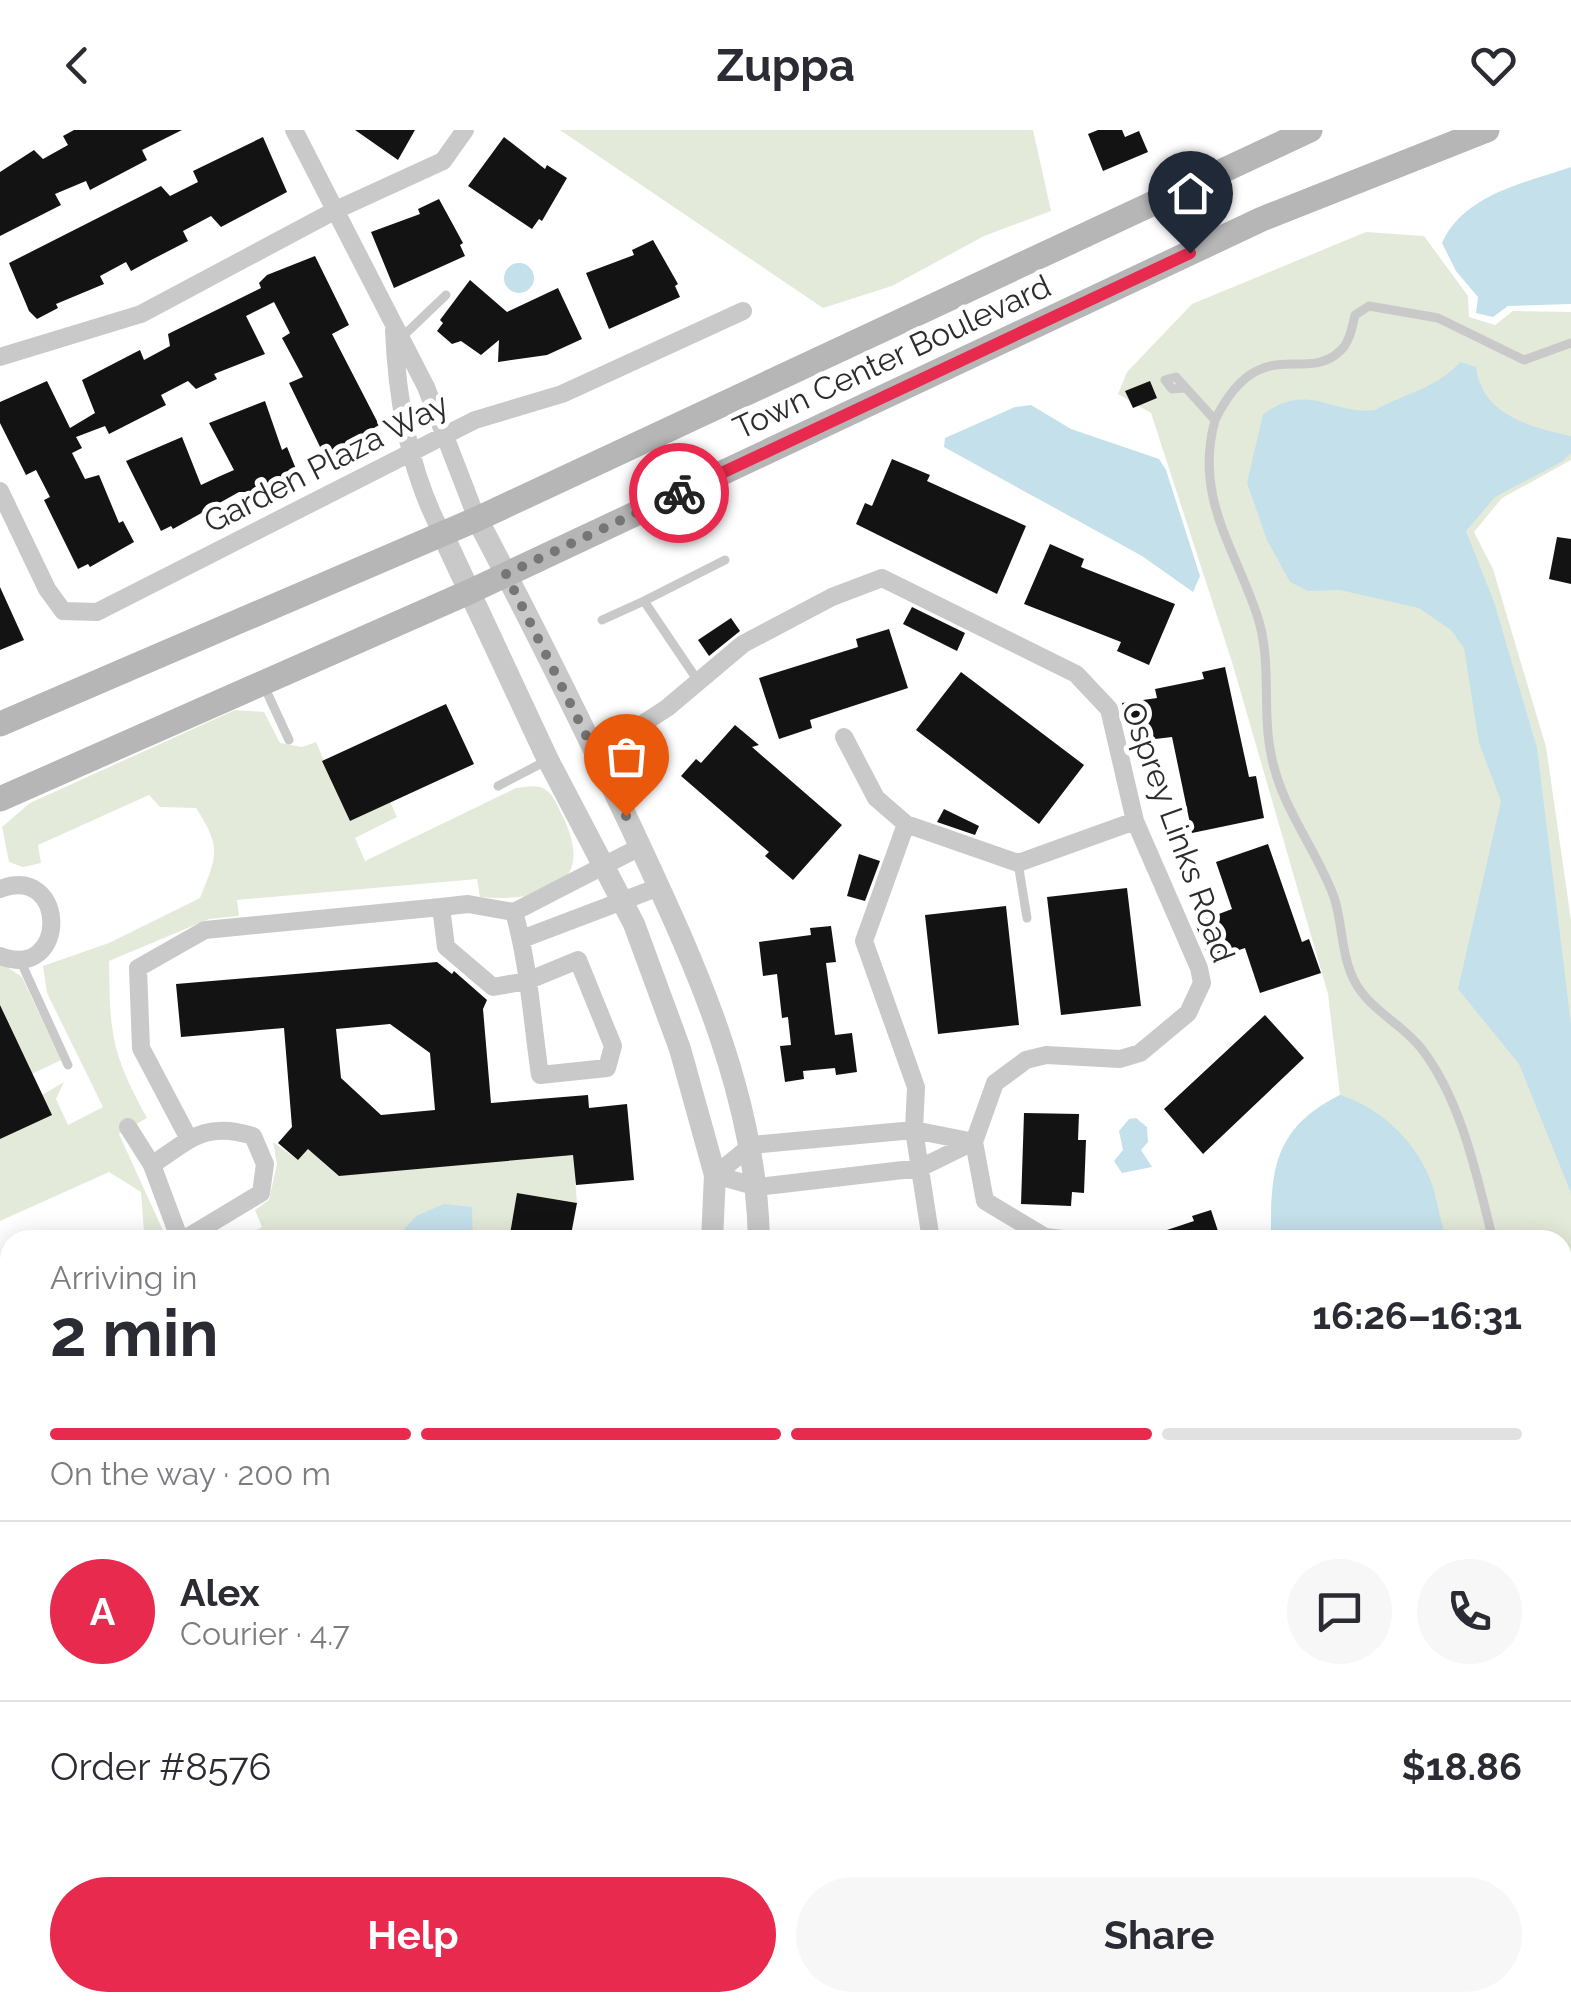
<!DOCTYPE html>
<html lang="en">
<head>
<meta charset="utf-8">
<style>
  :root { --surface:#fff; --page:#f7f7f7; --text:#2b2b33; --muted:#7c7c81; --line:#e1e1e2; --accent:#e72a4e }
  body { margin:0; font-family:Raleway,sans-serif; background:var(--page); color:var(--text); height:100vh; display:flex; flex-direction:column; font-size:38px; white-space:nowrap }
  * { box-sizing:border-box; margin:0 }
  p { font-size:32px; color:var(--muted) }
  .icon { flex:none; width:55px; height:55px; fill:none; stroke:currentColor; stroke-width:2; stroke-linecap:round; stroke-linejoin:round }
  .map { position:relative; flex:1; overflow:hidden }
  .details { position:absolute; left:0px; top:1100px; width:1572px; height:782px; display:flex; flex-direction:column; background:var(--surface); border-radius:30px 30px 0 0; box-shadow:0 5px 25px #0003 }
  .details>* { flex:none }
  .pin { position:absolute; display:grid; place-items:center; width:85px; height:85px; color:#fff; margin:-102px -42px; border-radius:50% 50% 50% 0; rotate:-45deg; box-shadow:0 0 10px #0007 }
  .pin .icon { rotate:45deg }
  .courier { position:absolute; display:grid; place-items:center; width:100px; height:100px; margin:-50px; border:8px solid #e72a4e; border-radius:50%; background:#fff; color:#222; box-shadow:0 2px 12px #0007 }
  .headline em { font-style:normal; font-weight:700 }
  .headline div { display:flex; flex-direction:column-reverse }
  .headline { display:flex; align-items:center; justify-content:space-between; height:170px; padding:0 50px }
  h1 { font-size:65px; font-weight:700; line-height:75px }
  .bar { display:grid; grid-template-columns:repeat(4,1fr); gap:15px 10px; align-content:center; height:120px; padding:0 50px }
  .bar i { height:12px; border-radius:8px; background:var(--line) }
  .bar .current { background:var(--accent) }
  .bar p { grid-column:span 4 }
  .line { display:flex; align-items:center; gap:25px; padding:0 50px; border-top:2px solid var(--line) }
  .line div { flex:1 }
  .round { display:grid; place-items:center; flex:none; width:105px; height:105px; border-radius:52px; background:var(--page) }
  .action { display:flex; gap:20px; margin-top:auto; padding:20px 50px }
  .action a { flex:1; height:115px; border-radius:60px; background:var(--accent); color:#fff; font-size:40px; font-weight:700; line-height:115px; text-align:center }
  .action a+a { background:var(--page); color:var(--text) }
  header { display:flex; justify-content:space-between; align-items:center; height:130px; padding:0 50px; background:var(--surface); font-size:45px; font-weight:700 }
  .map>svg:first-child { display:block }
  .green { fill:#e4ead9 }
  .water { fill:#c4e0eb }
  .building { fill:#131313; fill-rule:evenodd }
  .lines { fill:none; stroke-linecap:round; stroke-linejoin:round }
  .service { stroke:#c9c9c9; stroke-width:9 }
  .minor { stroke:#c9c9c9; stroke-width:18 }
  .tertiary { stroke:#c9c9c9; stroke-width:22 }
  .secondary { stroke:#b6b6b6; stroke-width:25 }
  .done { stroke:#767676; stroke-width:10; stroke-dasharray:0 18 }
  .route { stroke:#e72a4e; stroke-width:12 }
  .labels { text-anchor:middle; stroke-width:10; stroke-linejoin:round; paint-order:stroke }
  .street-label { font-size:32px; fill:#2c2c2c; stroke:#fff }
</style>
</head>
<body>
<header><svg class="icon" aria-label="back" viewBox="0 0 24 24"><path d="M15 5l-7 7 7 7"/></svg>Zuppa<svg class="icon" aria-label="heart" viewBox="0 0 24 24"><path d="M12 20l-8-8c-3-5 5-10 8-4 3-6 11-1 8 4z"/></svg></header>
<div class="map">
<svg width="1571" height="1882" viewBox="0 0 1571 1882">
  <rect width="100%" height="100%" fill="#fff"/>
  <!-- green -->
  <path class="green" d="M560 0H1033L1051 81 984 106 892 156 823 178Z
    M1366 102 1424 106 1468 166 1469 187 1495 195 1513 181 1571 182V330L1502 368 1474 402 1493 439 1546 617 1571 790V1622L1563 1623 1562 1110H1271C1271 1041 1273 999 1340 965L1328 864 1232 532 1151 283 1118 264 1127 242 1192 174Z
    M235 580 264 582 280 613 302 617 316 612 350 691 390 672 397 687 355 708 365 731 516 658C524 657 533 655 540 657 553 661 557 675 563 687 598 759 539 772 480 767L477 749 237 770 239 786 209 789 109 831C110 905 111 922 147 988L119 1004 165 1105 144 1102 141 1062 109 1042 0 1091V832L22 847 61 930 32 944 42 965 64 952 56 969 68 995 103 977 47 863 43 836 109 813 200 768C217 726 222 718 196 678L160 677 149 665 38 715 41 733 23 737 9 732 2 697 30 673Z
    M273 1012 298 1030 308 1019 573 1025 577 1073 517 1063 509 1110H238L262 1097 255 1080 269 1070 277 1034Z
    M613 1872 1093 1873 1076 1882H585Z"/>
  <!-- water -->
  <path class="water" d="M1571 37V174L1508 176 1493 187 1476 183 1478 167 1456 141 1442 113C1464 64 1525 53 1571 37Z
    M504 148a15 15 0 1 1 30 0a15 15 0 1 1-30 0Z
    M1460 232 1476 237C1482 285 1530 297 1571 306V323L1563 331 1495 367 1466 401 1494 472 1537 618 1571 894V1063L1519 934 1458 859 1501 671 1479 613 1464 518 1451 500 1419 478 1340 460 1308 461 1290 452 1267 410 1247 353 1263 284C1310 251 1330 285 1375 280 1404 264 1439 257 1460 232Z
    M1031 275 1071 299 1159 329 1166 340 1200 446 1193 462 1142 426 944 317 945 308 1015 277Z
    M1340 965C1379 977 1415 1010 1430 1049 1438 1068 1439 1090 1447 1110H1271C1271 1041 1272 999 1340 965Z
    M1136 988 1147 997 1148 1012 1141 1020 1152 1037 1122 1043 1114 1031 1123 1020 1119 1001 1129 989Z
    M444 1074 472 1077 473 1110H395L416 1086Z
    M646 1873V1872L775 1873 765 1882H620Z"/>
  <!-- building -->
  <path class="building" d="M74 0H182L142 20 147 30 90 60 86 51 55 64 61 75 0 106V42L34 20 43 29 68 15 63 6Z
    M355 0H415L398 30Z
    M1098 0H1122L1125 7 1139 1 1148 22 1103 41 1088 4Z
    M263 7 287 62 221 97 211 86 183 101 188 111 153 129 131 141 126 132 100 146 104 154 56 174 58 178 37 189 29 181 9 133 161 56 170 66 198 52 193 41Z
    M504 7 545 39 547 35 567 48 542 91 539 89 532 99 468 56Z
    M439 69 463 113 460 115 465 126 394 158 371 102 420 84 418 79Z
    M653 110 678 154 675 156 680 167 609 199 586 143 634 125 632 120Z
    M315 126 349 195 332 204 379 295 335 321 323 323 289 253 303 247 282 208 290 203 274 172 246 186 265 224 214 244 217 249 196 259 188 251 161 265 166 275 109 304 105 296 76 307 82 318 72 323 85 349 99 345 119 393 123 391 134 412 90 437 88 434 78 439 44 370 50 367 36 340 26 345 0 293V272L47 251 70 298 95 283 82 250 140 220 144 230 170 216 168 204 261 158 259 153 267 145Z
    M470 150 507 182 558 158 582 209 547 225 498 232 499 210 481 225 461 211 452 214 437 201 443 193 440 190Z
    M1150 251 1157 268 1133 278 1125 261Z
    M265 271 282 320 287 317 296 339 251 362H239L173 399 171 396 161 401 126 331 182 307 201 355 218 347 234 340 209 293Z
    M892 329 930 345 927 351 1026 396 997 464 856 394 865 373 872 376Z
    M1557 407 1571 409V454L1549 449Z
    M1050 414 1084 429 1081 437 1175 474 1149 535 1117 521 1121 512 1024 474Z
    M0 457 24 510 0 520Z
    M912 477 965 503 957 521 903 494Z
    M731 488 740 501 709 526 698 510Z
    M889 499 908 558 810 590 812 598 779 609 759 548 858 517 856 509Z
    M1225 537 1249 647 1256 646 1264 688 1192 703 1172 607 1130 612 1122 573 1157 568 1155 559 1204 549 1202 542Z
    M961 542 1084 635 1039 694 916 600Z
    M446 574 474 634 350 691 322 631Z
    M735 595 759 615 752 617 842 695 793 750 765 726 769 722 681 646 696 629 701 633Z
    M944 679 979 696 975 705 937 692Z
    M1268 714 1302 812 1309 809 1321 843 1260 863 1245 818 1209 830 1195 793 1232 779 1216 732Z
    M859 724 880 731 865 771 847 766Z
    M1127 758 1141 876 1061 885 1047 767Z
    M1006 776 1019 895 938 904 925 785Z
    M831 796 836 832 826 833 835 905 852 903 857 942 836 945 835 938 803 941 804 949 785 952 780 916 791 915 788 887 782 888 777 844 763 846 759 812 811 805 810 798Z
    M437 832 452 844 454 841 487 870 483 879 491 973 588 965 589 978 627 974 634 1050 576 1055 573 1025 339 1046 308 1019 298 1030 278 1013 292 997 284 898 181 907 176 854ZM390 894 430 923 435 980 381 985 341 948 336 899Z
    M0 875 52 985 0 1009Z
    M1265 885 1304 928 1203 1024 1164 979Z
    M1024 983 1079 984 1078 1010H1086L1084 1063 1072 1062 1071 1076 1021 1074Z
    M517 1063 577 1073 570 1110H509Z
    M1211 1080 1221 1110H1146V1107L1194 1091 1192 1086Z"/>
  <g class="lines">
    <!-- service -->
    <path class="service" d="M401 208 446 165
      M1186 258 1172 259 1165 250 1176 247 1215 290C1194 367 1234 416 1257 485 1273 532 1261 582 1272 629 1283 680 1316 719 1334 767 1342 791 1341 818 1350 841 1363 878 1399 890 1421 918 1462 971 1477 1047 1493 1110
      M1215 290C1259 200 1305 255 1340 221 1350 212 1352 197 1355 185L1369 176 1438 188 1524 230 1571 213
      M602 490 644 471
      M698 551 644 471 725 430
      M264 556 289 610
      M498 656 544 632
      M1018 733 1027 788
      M20 830 68 935
      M1562 1251 1571 1247
      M0 1393 10 1389
      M0 1668 10 1663
      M934 1882 946 1872"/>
    <!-- minor -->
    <path class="minor" d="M294 0 426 257 477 389
      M394 200C397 270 409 343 443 405
      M0 227 141 184 336 80 443 31 465 0
      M0 361 47 459 63 481 97 482 475 290 562 264 743 181
      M844 607 876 668 906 694 1018 733 1135 691
      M596 624 667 578 743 514 832 467 882 448 1076 544 1109 579 1135 691 1199 838 1202 853 1188 883 1140 923 1120 929 1046 925 1026 930 995 953 974 1012 985 1071 1045 1107 1073 1110
      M906 694 864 811 916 957 914 1000 931 1110
      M0 759C68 733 69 852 0 826
      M514 782C529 835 532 891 540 945L607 938 613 916 578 830 527 851 493 857 446 817 441 777 468 774 514 782 640 717
      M522 809 659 757
      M128 997 152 1035 180 1110
      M189 1009 141 918 138 838 205 800 441 777
      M152 1035C190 1009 206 991 253 1006L265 1034 261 1063 183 1110
      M715 1045 752 1015 914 1000 974 1012
      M715 1045 758 1057 920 1038 973 1012
      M0 1321 10 1341
      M1562 1824 1571 1826
      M1397 1882 1417 1872"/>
    <!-- tertiary -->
    <path class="tertiary" d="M477 389C532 492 583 596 633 701 694 832 756 963 759 1110
      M443 405 548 630 634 794 680 919 715 1045 712 1110
      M0 1842 10 1837
      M37 1882 56 1872"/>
    <!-- secondary -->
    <path class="secondary" d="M0 594 477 389 1310 0
      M0 669 469 462 1262 89 1487 0"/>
  </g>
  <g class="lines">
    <!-- done -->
    <path class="done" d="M626 686 506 444 679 363"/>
    <!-- route -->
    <path class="route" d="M679 363 1190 123"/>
  </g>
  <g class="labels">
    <!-- street labels -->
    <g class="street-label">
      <text transform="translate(892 227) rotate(-25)" y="11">Town Center Boulevard</text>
      <text transform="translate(326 333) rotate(-27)" y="11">Garden Plaza Way</text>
      <text transform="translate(1178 702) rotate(70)" y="11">Osprey Links Road</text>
    </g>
  </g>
</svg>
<div class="pin" style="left:626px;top:686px;background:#ea580c"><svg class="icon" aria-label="bag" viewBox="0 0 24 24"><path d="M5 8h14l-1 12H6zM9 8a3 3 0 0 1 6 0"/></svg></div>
<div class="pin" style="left:1190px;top:123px;background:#1f2937"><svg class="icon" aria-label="home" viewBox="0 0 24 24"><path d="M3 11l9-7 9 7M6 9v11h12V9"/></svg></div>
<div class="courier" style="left:679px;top:363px"><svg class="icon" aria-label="bike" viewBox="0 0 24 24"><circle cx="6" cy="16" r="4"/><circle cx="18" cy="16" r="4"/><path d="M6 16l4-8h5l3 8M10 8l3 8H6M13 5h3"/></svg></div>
<section class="details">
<div class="headline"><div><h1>2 min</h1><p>Arriving in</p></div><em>16:26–16:31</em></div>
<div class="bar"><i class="current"></i><i class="current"></i><i class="current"></i><i></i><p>On the way · 200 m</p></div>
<div class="line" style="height:180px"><b class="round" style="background:var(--accent);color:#fff">A</b><div><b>Alex</b><p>Courier · 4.7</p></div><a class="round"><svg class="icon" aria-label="chat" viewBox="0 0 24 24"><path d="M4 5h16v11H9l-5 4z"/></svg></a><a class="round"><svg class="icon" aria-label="phone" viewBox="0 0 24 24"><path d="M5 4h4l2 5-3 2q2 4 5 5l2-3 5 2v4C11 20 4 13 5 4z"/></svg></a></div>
<div class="line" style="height:130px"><div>Order #8576</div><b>$18.86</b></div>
<div class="action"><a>Help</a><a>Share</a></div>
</section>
</div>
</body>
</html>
